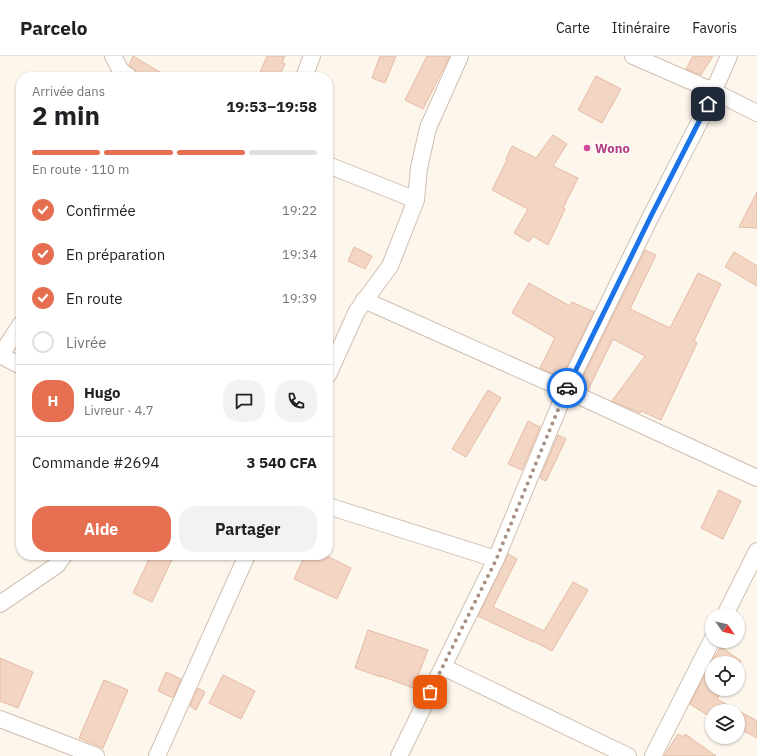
<!DOCTYPE html>
<html lang="fr">
<head>
<meta charset="utf-8">
<style>
  :root { --surface:#fff; --page:#f2f2f2; --text:#202124; --muted:#757577; --line:#e0e0e0; --accent:#e76f51 }
  body { margin:0; font-family:"IBM Plex Sans",sans-serif; background:var(--page); color:var(--text); height:100vh; display:flex; flex-direction:column; font-size:15px; white-space:nowrap }
  * { box-sizing:border-box; margin:0 }
  p { font-size:13px; color:var(--muted) }
  .icon { flex:none; width:22px; height:22px; fill:none; stroke:currentColor; stroke-width:2; stroke-linecap:round; stroke-linejoin:round }
  .map { position:relative; flex:1; overflow:hidden }
  .side { position:absolute; left:16px; top:16px; width:317px; height:488px; display:flex; flex-direction:column; background:var(--surface); border-radius:16px; box-shadow:0 1px 3px #0004 }
  .side>* { flex:none }
  .needle { width:26px; rotate:124deg }
  .fabs { position:absolute; left:705px; top:552px; display:grid; gap:8px }
  .fabs a { display:grid; place-items:center; width:40px; height:40px; border-radius:50%; background:var(--surface); box-shadow:0 1px 3px #0004; font-size:20px }
  .pin { position:absolute; display:grid; place-items:center; width:34px; height:34px; color:#fff; margin:-17px; border-radius:8px; box-shadow:0 2px 6px #0006 }
  .courier { position:absolute; display:grid; place-items:center; width:40px; height:40px; margin:-20px; border:3px solid #1a73e8; border-radius:50%; background:#fff; color:#222; box-shadow:0 1px 5px #0007 }
  .head em { font-style:normal; font-weight:700 }
  .head div { display:flex; flex-direction:column-reverse }
  .head { display:flex; align-items:center; justify-content:space-between; height:68px; padding:0 16px }
  h1 { font-size:26px; font-weight:700; line-height:30px }
  .bar { display:grid; grid-template-columns:repeat(4,1fr); gap:6px 4px; align-content:center; height:48px; padding:0 16px }
  .bar i { height:5px; border-radius:3px; background:var(--line) }
  .bar .current { background:var(--accent) }
  .bar p { grid-column:span 4 }
  .line { display:flex; align-items:center; gap:10px; padding:0 16px; border-top:1px solid var(--line) }
  .line div { flex:1 }
  .round { display:grid; place-items:center; flex:none; width:42px; height:42px; border-radius:16px; background:var(--page) }
  ol { padding:0 16px; list-style:none }
  li { display:flex; align-items:center; gap:12px; height:44px }
  li p { margin-inline-start:auto }
  li .icon { padding:4px; border-radius:50%; background:var(--accent); color:#fff; stroke-width:4 }
  li:last-child { color:var(--muted) }
  li i { width:22px; height:22px; border:2px solid var(--line); border-radius:50% }
  .primary-button { display:flex; gap:8px; margin-top:auto; padding:8px 16px }
  .primary-button a { flex:1; height:46px; border-radius:16px; background:var(--accent); color:#fff; font-size:16px; font-weight:700; line-height:46px; text-align:center }
  .primary-button a+a { background:var(--page); color:var(--text) }
  header { display:flex; align-items:center; gap:24px; box-sizing:border-box; height:56px; padding:0 20px; background:var(--surface); border-bottom:1px solid var(--line) }
  header strong { font-size:19px }
  nav { display:flex; gap:22px; margin-inline-start:auto; font-size:14px }
  .map>svg:first-child { display:block }
  .building { fill:#f3d5c3; stroke:#e6bba3 }
  .lines { fill:none; stroke-linecap:round; stroke-linejoin:round }
  .minor-casing { stroke:#d1beb0; stroke-width:18 }
  .minor { stroke:#fff; stroke-width:16 }
  .done { stroke:#a89285; stroke-width:4; stroke-dasharray:0 7.2 }
  .route { stroke:#1a73e8; stroke-width:5 }
  .hotel-dot { fill:#d1479c; stroke:#fffaf3; stroke-width:1.5 }
  .labels { text-anchor:middle; stroke-width:3.5; stroke-linejoin:round; paint-order:stroke }
  .hotel-label { font-size:13px; font-weight:bold; fill:#b23c85; stroke:#fffaf3; text-anchor:start }
</style>
</head>
<body>
<header>
<strong>Parcelo</strong>
<nav><a>Carte</a><a>Itinéraire</a><a>Favoris</a></nav>
</header>
<div class="map">
<svg width="757" height="700" viewBox="0 0 757 700">
  <rect width="100%" height="100%" fill="#fdf6ec"/>
  <!-- building -->
  <path class="building" d="M133 0 168 21H143L138 19 135 14 129 9Z
    M267 0H285L282 6 285 8 279 21H258Z
    M380 0H396L385 27 372 22Z
    M427 0H450L423 53 405 44Z
    M693 0H713L701 19 686 13Z
    M596 20 621 33 602 67 578 54Z
    M553 79 567 88 553 110 578 122 563 152 565 153 548 189 533 180 529 186 514 177 528 153 492 134 507 104 506 103 512 90 536 102Z
    M757 136V172L739 171Z
    M354 191 372 200 365 213 348 205Z
    M645 194 656 199 630 253 670 272 698 217 721 228 694 285 697 287 661 364 641 355 640 357 612 345 645 300 613 283 588 334 579 329Z
    M734 196 757 210V230L725 211Z
    M529 227 570 250 572 246 594 256 561 322 540 312 555 282 512 257Z
    M488 334 501 342 466 401 452 393Z
    M528 365 540 371 522 414 508 408Z
    M558 379 566 383 546 425 540 422Z
    M719 434 741 445 723 483 701 472Z
    M508 498 517 503 493 551 544 575 573 526 588 534 552 595 533 585V586L478 560Z
    M151 499H174L152 546 133 537Z
    M305 499H325L351 512 337 543 294 523Z
    M368 574 428 594 413 632 381 620V621L355 612Z
    M721 591 741 605 738 610V607H712V633H723L717 643 757 665V682L738 672V655H712V662L690 648 712 604Z
    M0 602 33 616 18 652 0 645Z
    M166 616 181 623 173 642 158 635Z
    M223 619 255 635 241 663 209 647Z
    M104 624 128 634 103 692 79 682Z
    M198 632 205 636 196 654 190 650Z
    M678 678 683 681 685 678 716 700H664Z"/>
  <g class="lines">
    <defs>
      <path id="minor" d="M113 0 121 15 129 21
        M633 0 713 35 757 57
        M304 21 312 0
        M328 109 416 144
        M364 244 566 334 757 422
        M0 299 21 310
        M0 300 21 268
        M328 319 357 255 390 210 416 144 419 112 428 72 460 0
        M328 450 496 503
        M0 548 57 509 64 499
        M725 559 757 495
        M443 611 628 700
        M0 663 96 700
        M157 700 247 499
        M399 700 496 503 566 334 651 160 702 61 729 0
        M653 700 712 584"/>
    </defs>
    <!-- minor casing -->
    <use href="#minor" class="minor-casing"/>
    <!-- minor -->
    <use href="#minor" class="minor"/>
  </g>
  <g class="lines">
    <!-- done -->
    <path class="done" d="M430 636 496 504 567 332"/>
    <!-- route -->
    <path class="route" d="M567 332 651 160 708 48"/>
  </g>
  <!-- markers -->
  <circle class="hotel-dot" cx="587" cy="92" r="4"/>
  <g class="labels">
    <!-- hotel labels -->
    <g class="hotel-label">
      <text x="595" y="97">Wono</text>
    </g>
  </g>
</svg>
<div class="fabs">
<a><svg class="needle" viewBox="-14 -14 28 28"><path d="M0-13l5 13h-10z" fill="#e53935"/><path d="M0 13l5-13h-10z" fill="#757577"/></svg></a>
<a><svg class="icon" aria-label="locate" viewBox="0 0 24 24"><circle cx="12" cy="12" r="6"/><path d="M12 2v4M12 18v4M2 12h4M18 12h4"/></svg></a>
<a><svg class="icon" aria-label="layers" viewBox="0 0 24 24"><path d="M12 4l9 5-9 5-9-5zM3 14l9 5 9-5"/></svg></a>
</div>
<div class="pin" style="left:430px;top:636px;background:#ea580c"><svg class="icon" aria-label="bag" viewBox="0 0 24 24"><path d="M5 8h14l-1 12H6zM9 8a3 3 0 0 1 6 0"/></svg></div>
<div class="pin" style="left:708px;top:48px;background:#1f2937"><svg class="icon" aria-label="home" viewBox="0 0 24 24"><path d="M3 11l9-7 9 7M6 9v11h12V9"/></svg></div>
<div class="courier" style="left:567px;top:332px"><svg class="icon" aria-label="car" viewBox="0 0 24 24"><path d="M5 17H2v-5l4-1 3-4h7l3 4 3 1v5h-3M9 17h6M6 11h13"/><circle cx="7" cy="17" r="2"/><circle cx="17" cy="17" r="2"/></svg></div>
<section class="side">
<div class="head"><div><h1>2 min</h1><p>Arrivée dans</p></div><em>19:53–19:58</em></div>
<div class="bar"><i class="current"></i><i class="current"></i><i class="current"></i><i></i><p>En route · 110 m</p></div>
<ol>
<li><svg class="icon" aria-label="check" viewBox="0 0 24 24"><path d="M5 12l5 5 9-10"/></svg>Confirmée<p>19:22</p></li>
<li><svg class="icon" aria-label="check" viewBox="0 0 24 24"><path d="M5 12l5 5 9-10"/></svg>En préparation<p>19:34</p></li>
<li><svg class="icon" aria-label="check" viewBox="0 0 24 24"><path d="M5 12l5 5 9-10"/></svg>En route<p>19:39</p></li>
<li><i></i>Livrée</li>
</ol>
<div class="line" style="height:72px"><b class="round" style="background:var(--accent);color:#fff">H</b><div><b>Hugo</b><p>Livreur · 4.7</p></div><a class="round"><svg class="icon" aria-label="chat" viewBox="0 0 24 24"><path d="M4 5h16v11H9l-5 4z"/></svg></a><a class="round"><svg class="icon" aria-label="phone" viewBox="0 0 24 24"><path d="M5 4h4l2 5-3 2q2 4 5 5l2-3 5 2v4C11 20 4 13 5 4z"/></svg></a></div>
<div class="line" style="height:52px"><div>Commande #2694</div><b>3 540 CFA</b></div>
<div class="primary-button"><a>Aide</a><a>Partager</a></div>
</section>
</div>
</body>
</html>
